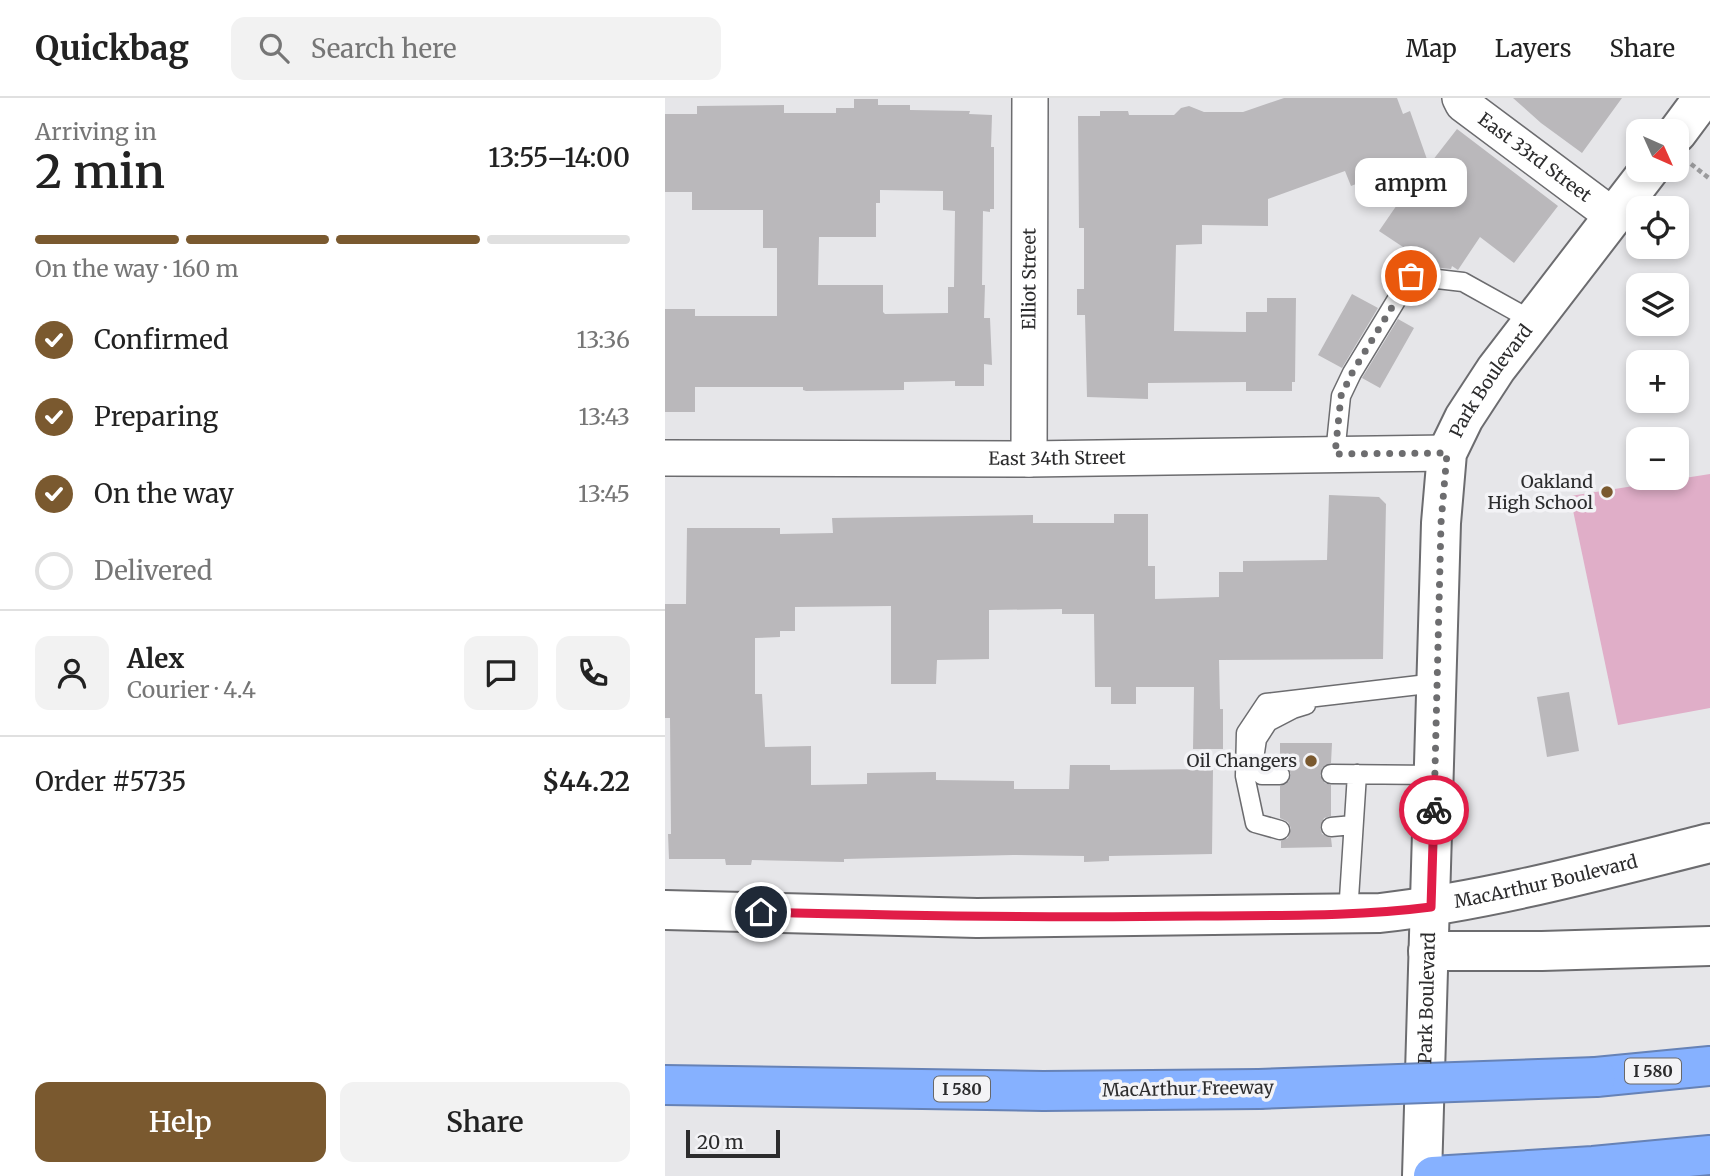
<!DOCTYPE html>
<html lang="en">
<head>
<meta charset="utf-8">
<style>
  :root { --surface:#fff; --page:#f2f2f2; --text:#222; --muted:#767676; --line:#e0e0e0; --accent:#7a592f }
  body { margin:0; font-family:Merriweather,serif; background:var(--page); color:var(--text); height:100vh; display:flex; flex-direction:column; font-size:26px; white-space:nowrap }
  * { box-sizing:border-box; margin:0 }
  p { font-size:23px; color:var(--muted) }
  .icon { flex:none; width:38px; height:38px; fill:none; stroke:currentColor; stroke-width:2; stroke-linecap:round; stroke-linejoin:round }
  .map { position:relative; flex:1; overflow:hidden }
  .drawer { display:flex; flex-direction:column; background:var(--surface); width:665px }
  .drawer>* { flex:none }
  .needle { width:46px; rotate:135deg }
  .tools { position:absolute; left:961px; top:21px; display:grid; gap:14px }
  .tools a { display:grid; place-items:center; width:63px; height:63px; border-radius:14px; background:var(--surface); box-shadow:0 4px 10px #0003; font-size:35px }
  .scale { position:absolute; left:21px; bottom:18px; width:94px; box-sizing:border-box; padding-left:7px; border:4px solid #2c2c2d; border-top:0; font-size:19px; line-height:24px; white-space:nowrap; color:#2c2c2d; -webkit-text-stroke:5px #f3f3f6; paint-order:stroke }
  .pin { position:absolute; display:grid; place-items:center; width:60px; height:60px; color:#fff; margin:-30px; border:4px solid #fff; border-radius:50%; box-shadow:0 2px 7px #0007 }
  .courier { position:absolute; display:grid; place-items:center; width:70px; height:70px; margin:-35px; border:5px solid #e11d48; border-radius:50%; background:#fff; color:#222; box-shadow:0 2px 9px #0007 }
  .bubble { position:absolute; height:49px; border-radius:14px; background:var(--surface); box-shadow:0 4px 10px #0003; font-size:23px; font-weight:600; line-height:49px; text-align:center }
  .summary em { font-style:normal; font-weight:600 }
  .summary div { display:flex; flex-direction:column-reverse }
  .summary { display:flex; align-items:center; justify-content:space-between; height:119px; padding:0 35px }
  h1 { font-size:46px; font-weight:600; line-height:52px }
  .bar { display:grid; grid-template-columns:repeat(4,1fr); gap:10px 7px; align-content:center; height:84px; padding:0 35px }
  .bar i { height:9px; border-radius:5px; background:var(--line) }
  .bar .on { background:var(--accent) }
  .bar p { grid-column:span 4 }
  .line { display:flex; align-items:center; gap:18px; padding:0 35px; border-top:2px solid var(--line) }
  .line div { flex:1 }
  .round { display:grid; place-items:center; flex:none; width:74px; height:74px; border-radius:14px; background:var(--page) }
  ol { padding:0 35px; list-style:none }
  li { display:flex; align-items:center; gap:21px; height:77px }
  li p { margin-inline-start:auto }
  li .icon { padding:7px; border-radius:50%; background:var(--accent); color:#fff; stroke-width:4 }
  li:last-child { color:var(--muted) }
  li i { width:38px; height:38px; border:4px solid var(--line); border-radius:50% }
  .action { display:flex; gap:14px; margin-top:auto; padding:14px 35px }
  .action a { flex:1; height:80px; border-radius:14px; background:var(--accent); color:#fff; font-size:28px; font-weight:600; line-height:80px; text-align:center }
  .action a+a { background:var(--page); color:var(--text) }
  header { display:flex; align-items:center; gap:42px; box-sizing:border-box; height:98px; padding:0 35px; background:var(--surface); border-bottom:2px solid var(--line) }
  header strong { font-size:33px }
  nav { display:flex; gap:38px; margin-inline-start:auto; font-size:24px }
  .search { width:490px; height:63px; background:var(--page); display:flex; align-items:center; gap:18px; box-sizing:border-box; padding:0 24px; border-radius:14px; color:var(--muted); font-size:26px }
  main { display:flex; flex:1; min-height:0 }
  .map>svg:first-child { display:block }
  .green { fill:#e0aec8 }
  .building { fill:#bab8bb; fill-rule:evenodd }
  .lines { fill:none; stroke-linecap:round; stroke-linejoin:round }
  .service-casing { stroke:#6c6c6f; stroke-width:21 }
  .minor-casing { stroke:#6c6c6f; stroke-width:38 }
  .secondary-casing { stroke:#6c6c6f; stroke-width:42 }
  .motorway-casing { stroke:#6682b6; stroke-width:42 }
  .path { stroke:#9a9a9c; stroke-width:4.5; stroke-dasharray:5 3.5; stroke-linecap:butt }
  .service { stroke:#fff; stroke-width:18 }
  .minor { stroke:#fff; stroke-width:35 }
  .secondary { stroke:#fff; stroke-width:38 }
  .motorway { stroke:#86b1ff; stroke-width:38 }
  .motorway-bridge-casing { stroke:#6682b6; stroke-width:42; stroke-linecap:butt }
  .motorway-bridge { stroke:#86b1ff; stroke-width:38 }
  .done { stroke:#6d6d6f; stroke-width:7; stroke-dasharray:0 12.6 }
  .route { stroke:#e11d48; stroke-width:9 }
  .poi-dot { fill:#7a592f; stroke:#f3f3f6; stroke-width:2.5 }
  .labels { text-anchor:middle; stroke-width:7; stroke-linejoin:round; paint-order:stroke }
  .shield { fill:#f3f3f6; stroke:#686869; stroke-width:2 }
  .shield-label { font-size:16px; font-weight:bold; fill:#2c2c2d }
  .street-label { font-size:18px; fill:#2c2c2d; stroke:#f3f3f6 }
  .poi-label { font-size:18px; fill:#2c2c2d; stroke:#f3f3f6; text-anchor:end }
</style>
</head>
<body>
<header>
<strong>Quickbag</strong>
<div class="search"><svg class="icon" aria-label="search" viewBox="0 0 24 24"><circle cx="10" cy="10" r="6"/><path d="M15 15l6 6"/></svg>Search here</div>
<nav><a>Map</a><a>Layers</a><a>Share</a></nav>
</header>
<main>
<section class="drawer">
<div class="summary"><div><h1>2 min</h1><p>Arriving in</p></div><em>13:55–14:00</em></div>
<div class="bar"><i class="on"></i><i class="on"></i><i class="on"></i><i></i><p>On the way · 160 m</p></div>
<ol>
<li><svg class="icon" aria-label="check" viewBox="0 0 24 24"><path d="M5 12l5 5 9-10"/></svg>Confirmed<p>13:36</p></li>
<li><svg class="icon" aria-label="check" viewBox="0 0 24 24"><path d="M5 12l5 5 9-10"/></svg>Preparing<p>13:43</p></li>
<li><svg class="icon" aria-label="check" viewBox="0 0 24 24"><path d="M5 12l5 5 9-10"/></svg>On the way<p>13:45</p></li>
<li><i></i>Delivered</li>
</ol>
<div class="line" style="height:126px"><a class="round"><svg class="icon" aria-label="person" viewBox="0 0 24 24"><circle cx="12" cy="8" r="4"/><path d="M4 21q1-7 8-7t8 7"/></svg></a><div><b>Alex</b><p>Courier · 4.4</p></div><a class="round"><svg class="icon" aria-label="chat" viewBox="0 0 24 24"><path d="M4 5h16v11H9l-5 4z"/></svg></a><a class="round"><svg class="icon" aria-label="phone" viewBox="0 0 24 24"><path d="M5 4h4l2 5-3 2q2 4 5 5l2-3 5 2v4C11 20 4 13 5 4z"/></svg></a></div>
<div class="line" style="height:91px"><div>Order #5735</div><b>$44.22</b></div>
<div class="action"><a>Help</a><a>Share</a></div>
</section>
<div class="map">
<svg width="1045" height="1078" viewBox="0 0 1045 1078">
  <rect width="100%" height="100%" fill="#e6e6e9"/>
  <!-- green -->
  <path class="green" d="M1045 376V610L953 627 905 398Z"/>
  <!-- building -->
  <path class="building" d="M619 0H732L738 16 745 13 764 67 792 31 893 108 849 165 815 139 793 172 787 168 786 171 768 169 714 133 756 72 699 91 696 84 686 88 680 73 603 101V128L537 127V146L511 147 509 233 581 234V214H602V200H631L630 284H627V293H581V284L483 285V301L422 299 420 217H412V191H419V130H414L413 18H435V13H463L464 17H509L516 10 524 8 539 14H578Z
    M848 0H957L917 55 876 25Z
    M189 1H213V7H245V12L305 13 304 16 327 17 326 49H329V111H325V114L318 113 317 187H320L319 220H325L327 267 319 266V288H290V283L239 284V292L141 293 138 292V289H30V314H0V211H30V218H112V150H98V112H27V94H0V16H32V8L119 7V15H171V10H189ZM215 92 278 93V112L290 113 289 189H283V215L220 216 218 214V187H153L154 139H211V105H215Z
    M687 196 713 210 677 270 653 257Z
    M733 221 749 230 715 290 697 280Z
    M664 397 714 399 721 406 718 561 554 562 555 611H558V651H528L529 589H471V606H446V589H430L429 516H397V511L324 512V561L272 562 271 586H226V508L130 509V533H115V539L90 540V596H97L100 649 146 648V687L202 686V675L271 674V682L349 683V691H404L405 667H445V672L548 671 547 756 444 758V763L419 764V758L348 757 179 761V764L87 762 86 767H61L60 761H4L3 736H6L5 620H0V506H21L22 430H115V436L168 435 167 420 368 417V425H449V416H483V468H490V501L554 499V474H578V463L662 462Z
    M904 594 914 653 882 659 872 599Z
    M615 645H667L666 665 657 670 655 677 660 685 666 687V718L659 720 655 729 657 736 666 740 667 749 616 750V743L623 740 626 730 623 724 615 720V688L624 683 626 676 621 668 615 666Z"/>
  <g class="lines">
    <defs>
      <path id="service" d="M670 356 676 298 687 275 746 178 798 184 868 223
        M666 676 770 677
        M615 677H597L589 661 592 641 603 624 628 611 641 607
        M666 729 688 727
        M615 732 590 725 580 678 581 635 601 605 771 585
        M683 816 692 676"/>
      <g id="minor">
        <path id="s1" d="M795 0 798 6 948 118"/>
        <path id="s2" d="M0 360 364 361 782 355"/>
        <path id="s3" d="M364 361 365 0"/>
      </g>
      <g id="secondary">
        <path d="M1012 35 1038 0"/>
        <path id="s4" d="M0 812 312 820 715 815C827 802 936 772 1045 745"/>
        <path d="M763 853H877L1045 848"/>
        <path id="s5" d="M757 1078 776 425 782 355 799 320 831 271 984 72"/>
      </g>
      <path id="motorway" d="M931 979 1045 968
        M0 987 378 993 594 991
        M768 1078 928 1068 1045 1057"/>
    </defs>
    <!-- service casing -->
    <use href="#service" class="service-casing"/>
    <!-- minor casing -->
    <use href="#minor" class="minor-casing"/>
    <!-- secondary casing -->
    <use href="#secondary" class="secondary-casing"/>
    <!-- motorway casing -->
    <use href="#motorway" class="motorway-casing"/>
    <!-- path -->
    <path class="path" d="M1026 66 1045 81"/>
    <!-- service -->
    <use href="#service" class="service"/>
    <!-- minor -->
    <use href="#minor" class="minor"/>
    <!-- secondary -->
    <use href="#secondary" class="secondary"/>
    <!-- motorway -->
    <use href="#motorway" class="motorway"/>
    <defs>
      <path id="motorway-bridge" d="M594 991 931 979"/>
    </defs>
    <!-- motorway-bridge casing -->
    <use href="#motorway-bridge" class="motorway-bridge-casing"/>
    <!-- motorway-bridge -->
    <use href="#motorway-bridge" class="motorway-bridge"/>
  </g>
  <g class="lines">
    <!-- done -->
    <path class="done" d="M746 178 687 275 676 298 670 356 782 355 776 425 769 712"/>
    <!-- route -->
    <path class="route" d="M96 814C242 818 387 820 533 818 610 817 689 819 766 809L769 712"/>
  </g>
  <!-- markers -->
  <g class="poi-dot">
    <circle cx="942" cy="394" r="7"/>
    <circle cx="646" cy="663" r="7"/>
  </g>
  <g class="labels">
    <!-- shield labels -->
    <g class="shield">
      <rect x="960" y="960.5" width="56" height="25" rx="5"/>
      <rect x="269" y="978.5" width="56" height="25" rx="5"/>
    </g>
    <g class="shield-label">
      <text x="988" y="979">I 580</text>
      <text x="297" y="997">I 580</text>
    </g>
    <!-- street labels -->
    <g class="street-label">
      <text dy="6" stroke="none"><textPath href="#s1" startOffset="96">East 33rd Street</textPath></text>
      <text dy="6" stroke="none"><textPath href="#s3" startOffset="180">Elliot Street</textPath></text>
      <text dy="6" stroke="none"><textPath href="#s5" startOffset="808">Park Boulevard</textPath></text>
      <text dy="6" stroke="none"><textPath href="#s2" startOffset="392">East 34th Street</textPath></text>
      <text dy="6" stroke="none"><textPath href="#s4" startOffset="884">MacArthur Boulevard</textPath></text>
      <text dy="6" stroke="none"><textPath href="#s5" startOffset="178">Park Boulevard</textPath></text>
      <text transform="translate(523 991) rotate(-1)" y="6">MacArthur Freeway</text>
    </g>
    <!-- poi labels -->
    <g class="poi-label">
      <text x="928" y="390">Oakland<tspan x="928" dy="21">High School</tspan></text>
      <text x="632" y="669">Oil Changers</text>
    </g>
  </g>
</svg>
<div class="tools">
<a><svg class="needle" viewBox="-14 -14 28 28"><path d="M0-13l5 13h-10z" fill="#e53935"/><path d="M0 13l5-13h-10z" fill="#767676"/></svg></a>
<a><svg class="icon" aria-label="locate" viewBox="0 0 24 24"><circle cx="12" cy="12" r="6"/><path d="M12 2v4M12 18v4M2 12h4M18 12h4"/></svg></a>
<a><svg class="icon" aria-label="layers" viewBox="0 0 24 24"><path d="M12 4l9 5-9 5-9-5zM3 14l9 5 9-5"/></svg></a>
<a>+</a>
<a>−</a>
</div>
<div class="scale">20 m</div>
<div class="pin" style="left:746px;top:178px;background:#ea580c"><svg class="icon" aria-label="bag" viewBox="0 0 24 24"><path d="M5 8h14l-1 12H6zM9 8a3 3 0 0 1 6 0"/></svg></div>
<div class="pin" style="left:96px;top:814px;background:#1f2937"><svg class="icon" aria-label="home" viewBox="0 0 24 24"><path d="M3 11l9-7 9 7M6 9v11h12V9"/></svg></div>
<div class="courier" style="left:769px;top:712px"><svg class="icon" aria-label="bike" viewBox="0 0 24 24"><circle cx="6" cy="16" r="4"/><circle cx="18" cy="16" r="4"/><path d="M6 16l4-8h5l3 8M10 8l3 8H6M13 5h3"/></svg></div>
<div class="bubble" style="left:690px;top:60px;width:112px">ampm</div>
</div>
</main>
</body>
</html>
